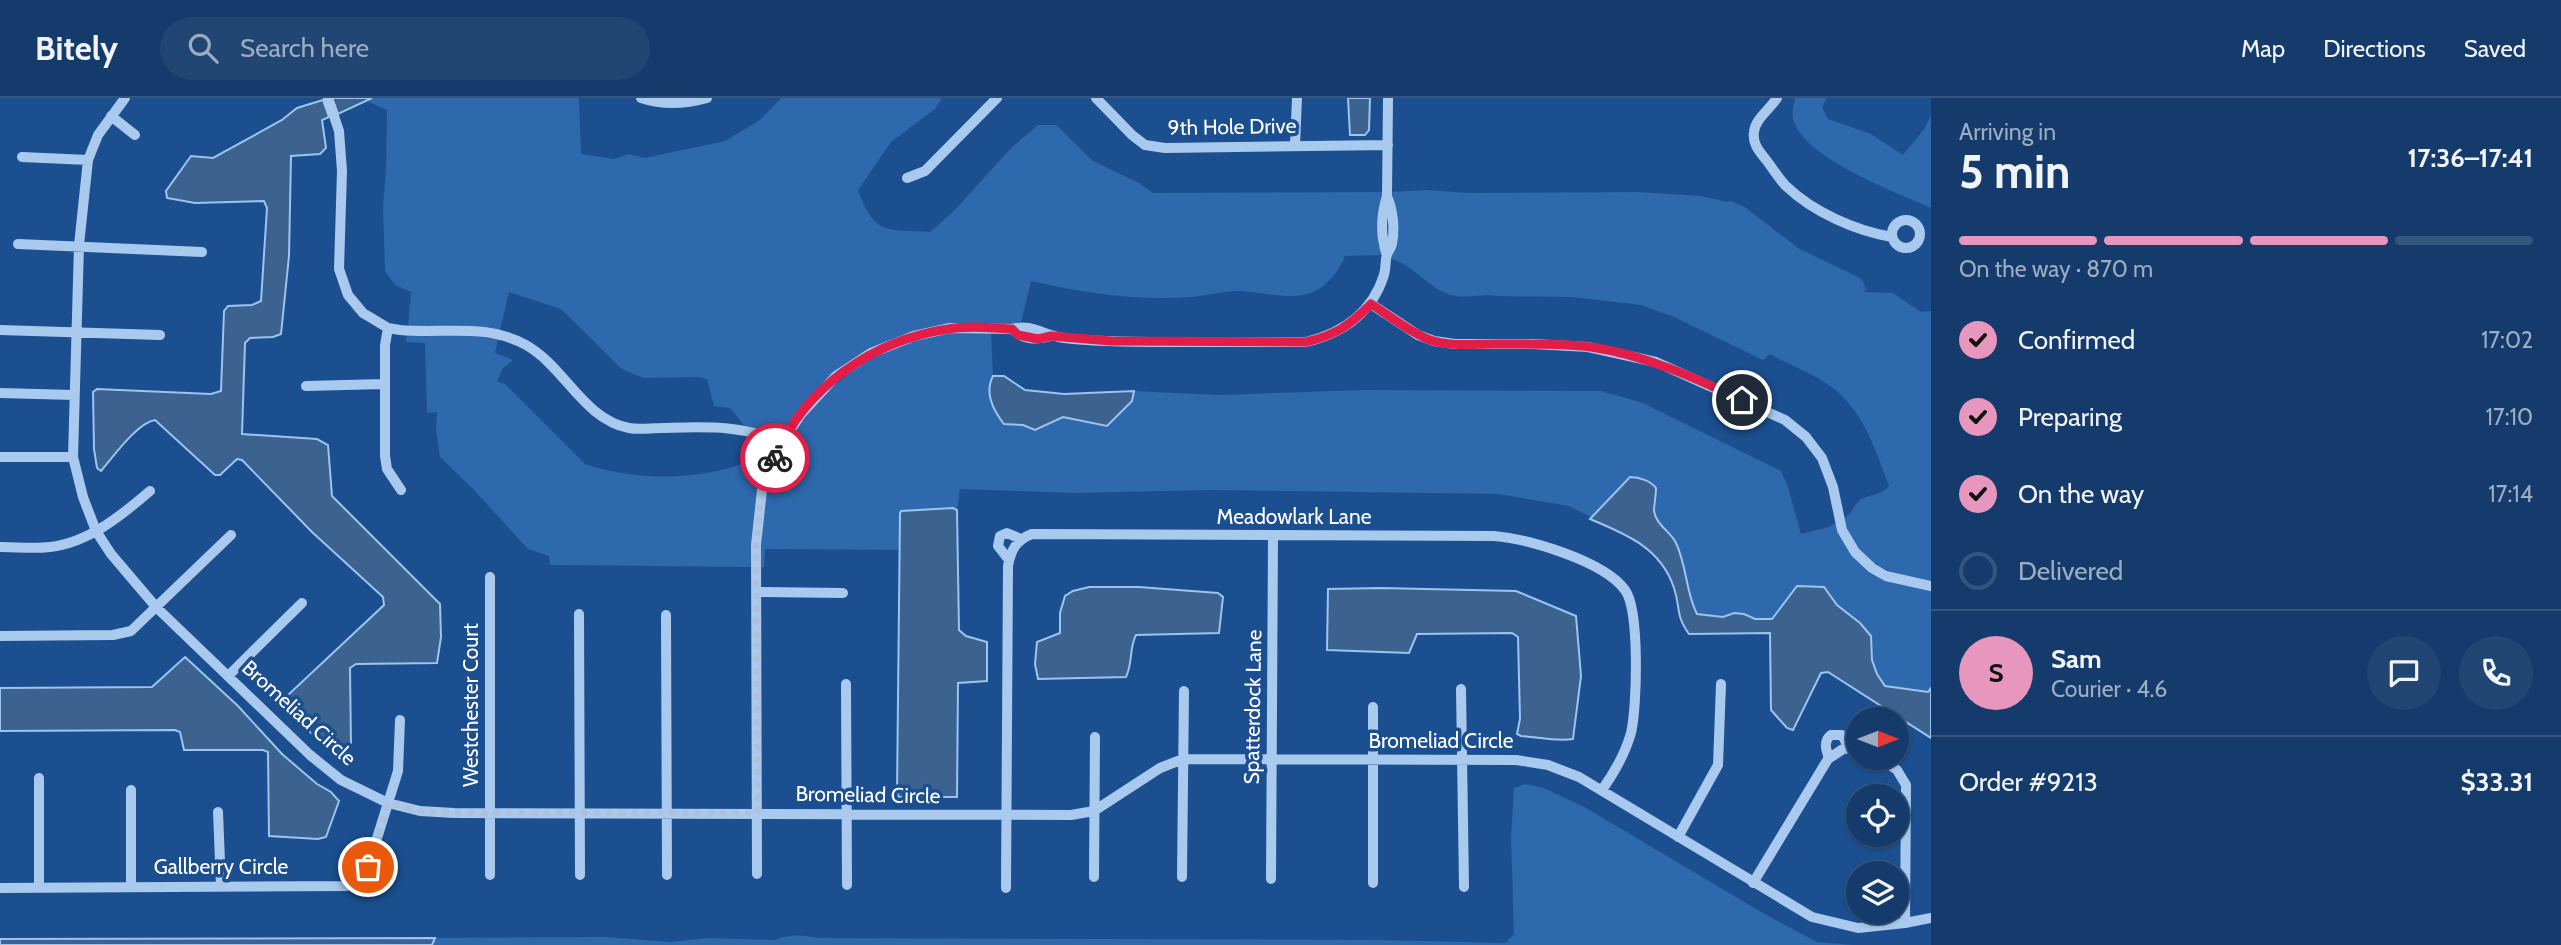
<!DOCTYPE html>
<html lang="en">
<head>
<meta charset="utf-8">
<style>
  :root { --surface:#143b6b; --page:#214673; --text:#f1f3f6; --muted:#9dadc1; --line:#33557e; --accent:#e797bd }
  body { margin:0; font-family:Cabin,sans-serif; background:var(--page); color:var(--text); height:100vh; display:flex; flex-direction:column; font-size:26px; white-space:nowrap }
  * { box-sizing:border-box; margin:0 }
  p { font-size:23px; color:var(--muted) }
  .icon { flex:none; width:38px; height:38px; fill:none; stroke:currentColor; stroke-width:2; stroke-linecap:round; stroke-linejoin:round }
  .map { position:relative; flex:1; overflow:hidden }
  .sheet { display:flex; flex-direction:column; background:var(--surface); width:630px }
  .sheet>* { flex:none }
  .needle { width:46px; rotate:90deg }
  .tools { position:absolute; left:1846px; top:609px; display:grid; gap:14px }
  .tools a { display:grid; place-items:center; width:63px; height:63px; border-radius:50%; background:var(--surface); box-shadow:0 2px 5px #0004,0 0 0 2px var(--line); font-size:35px }
  .pin { position:absolute; display:grid; place-items:center; width:60px; height:60px; color:#fff; margin:-30px; border:4px solid #fff; border-radius:50%; box-shadow:0 2px 7px #0007 }
  .courier { position:absolute; display:grid; place-items:center; width:70px; height:70px; margin:-35px; border:5px solid #e11d48; border-radius:50%; background:#fff; color:#222; box-shadow:0 2px 9px #0007 }
  .overview em { font-style:normal; font-weight:800 }
  .overview div { display:flex; flex-direction:column-reverse }
  .overview { display:flex; align-items:center; justify-content:space-between; height:119px; padding:0 28px }
  h1 { font-size:46px; font-weight:800; line-height:52px }
  .bar { display:grid; grid-template-columns:repeat(4,1fr); gap:10px 7px; align-content:center; height:84px; padding:0 28px }
  .bar i { height:9px; border-radius:5px; background:var(--line) }
  .bar .on { background:var(--accent) }
  .bar p { grid-column:span 4 }
  .line { display:flex; align-items:center; gap:18px; padding:0 28px; border-top:2px solid var(--line) }
  .line div { flex:1 }
  .round { display:grid; place-items:center; flex:none; width:74px; height:74px; border-radius:37px; background:var(--page) }
  ol { padding:0 28px; list-style:none }
  li { display:flex; align-items:center; gap:21px; height:77px }
  li p { margin-inline-start:auto }
  li .icon { padding:7px; border-radius:50%; background:var(--accent); color:#111; stroke-width:4 }
  li:last-child { color:var(--muted) }
  li i { width:38px; height:38px; border:4px solid var(--line); border-radius:50% }
  header { display:flex; align-items:center; gap:42px; box-sizing:border-box; height:98px; padding:0 35px; background:var(--surface); border-bottom:2px solid var(--line) }
  header strong { font-size:33px }
  nav { display:flex; gap:38px; margin-inline-start:auto; font-size:24px }
  .search { width:490px; height:63px; background:var(--page); display:flex; align-items:center; gap:18px; box-sizing:border-box; padding:0 24px; border-radius:38px; color:var(--muted); font-size:26px }
  main { display:flex; flex:1; min-height:0 }
  .map>svg:first-child { display:block }
  .green { fill:#2e69ad }
  .water { fill:#3c6290; stroke:#9cc4f0; stroke-width:2 }
  .lines { fill:none; stroke-linecap:round; stroke-linejoin:round }
  .minor { stroke:#a9c9ee; stroke-width:10 }
  .done { stroke:#afc1d8; stroke-width:7; stroke-dasharray:0 12.6 }
  .route { stroke:#e11d48; stroke-width:9 }
  .labels { text-anchor:middle; stroke-width:7; stroke-linejoin:round; paint-order:stroke }
  .street-label { font-size:21px; fill:#fff; stroke:#1b4f8f }
</style>
</head>
<body>
<header>
<strong>Bitely</strong>
<div class="search"><svg class="icon" aria-label="search" viewBox="0 0 24 24"><circle cx="10" cy="10" r="6"/><path d="M15 15l6 6"/></svg>Search here</div>
<nav><a>Map</a><a>Directions</a><a>Saved</a></nav>
</header>
<main>
<div class="map">
<svg width="1931" height="847" viewBox="0 0 1931 847">
  <rect width="100%" height="100%" fill="#1b4f8f"/>
  <!-- green -->
  <path class="green" d="M372 0H579L581 56 614 61 629 56 645 60 725 43 760 22 781 0H942L935 11 891 44 858 92C875 138 886 131 930 134L954 113 1011 50 1038 27H1056L1093 63 1139 85 1153 95 1383 94 1378 111V146L1382 157 1345 158C1340 171 1331 183 1319 191 1295 206 1260 192 1234 193 1219 194 1205 198 1191 199 1138 203 1082 195 1031 183L1021 224 1010 227 950 226 869 252 780 339 744 327 730 310 714 308 707 281 698 279 643 280 622 271 561 211 509 194 500 232 408 229 411 194 395 187 385 173 383 107 386 71 387 12 367 3Z
    M1795 0H1827L1822 9 1828 21 1871 36 1903 57 1925 30 1931 17V110C1896 94 1809 62 1795 26 1791 17 1793 9 1795 0Z
    M1426 92 1468 95 1637 94 1701 98 1727 104 1731 103 1746 110 1798 150 1862 181 1866 191 1863 194 1893 195 1921 214 1931 213V483C1888 474 1856 469 1844 420 1852 415 1853 409 1859 403 1867 396 1882 398 1889 388 1878 359 1867 324 1845 301 1825 279 1795 270 1770 256L1763 262 1674 219 1641 207 1572 199 1498 198C1480 195 1465 202 1448 196 1426 188 1414 167 1391 161L1397 119 1392 94Z
    M991 234 993 278 989 286 1004 326 1023 327 1035 332 1063 319 1107 328 1132 303 1134 293 1217 297 1364 292 1601 293 1643 305 1781 373 1788 389 1801 436 1829 429 1835 425 1885 482 1931 492V590L1928 594 1886 588 1877 576 1872 562 1870 538 1860 525 1837 507 1824 489 1772 521H1755L1744 516 1734 515 1723 519 1697 516C1685 494 1689 466 1675 443 1670 434 1659 428 1656 417 1653 410 1655 399 1656 390L1614 397 1591 419 1569 408 1498 396 1209 392 1074 395 960 391 957 412 953 410 901 413 899 452 765 451 764 470 761 469C761 445 762 419 767 395 771 374 783 350 795 332 832 279 884 245 948 235 962 233 977 234 991 234Z
    M407 237H461L498 241 495 255 513 262 503 270 497 283 505 286 585 366C636 383 697 383 747 364V336L776 347 751 469 550 467 549 458 528 451 473 391 440 359 436 332 437 314 427 315 425 245 406 244Z
    M1525 686 1544 690 1586 710 1768 818 1817 844 1852 847H432L435 840 605 839 670 844 708 840 775 842C790 836 802 837 818 840L1382 842 1506 845 1514 836 1511 739 1514 690Z"/>
  <!-- water -->
  <path class="water" d="M332 0H372L338 16Z
    M1348 0H1370L1369 32 1365 37H1350Z
    M323 2 329 19 322 22 326 50 320 56 291 58 289 158 281 236 273 239 250 240 245 245 242 336 317 341 328 347 332 398 440 506 441 539 437 565 356 566 350 570 351 650C346 653 341 656 335 653 318 647 296 619 286 604L288 597 384 507 383 499 312 434 242 362 237 361 220 377H215L155 322C137 325 113 359 101 373L97 370 94 351 93 294 97 291 211 296 221 293 224 213 228 208 252 207 261 203 267 110 264 103 195 105 167 100 166 93 191 58 213 60 282 22 297 10Z
    M993 278H1004L1025 292 1064 296 1134 293 1132 303 1107 328 1063 319 1035 332 1023 327 1004 326C993 312 984 295 993 278Z
    M1630 379C1639 379 1651 383 1656 390 1656 398 1654 406 1654 413 1656 427 1671 434 1676 445 1687 468 1686 496 1697 516L1723 519 1734 515 1744 516 1755 521H1772L1797 488 1824 489 1837 507 1860 525 1871 538 1872 562 1877 576 1885 588 1928 594 1931 590V640L1828 574 1821 575 1793 632 1787 630 1771 612 1770 535 1689 536C1675 516 1681 511 1674 490 1661 450 1626 436 1590 421Z
    M953 410 957 412 959 532 966 538 987 544V583L958 585 957 699H899L897 695 900 415 901 413Z
    M1089 489H1139L1218 495 1223 499 1219 535 1136 537C1129 550 1133 565 1126 579L1038 581 1035 566 1037 544 1060 535V515L1065 498 1073 493Z
    M1381 490 1516 493 1576 518 1581 578 1573 641C1556 644 1538 639 1521 638L1517 636 1520 621 1518 539 1512 535 1417 536 1409 555 1327 552 1328 491Z
    M185 559 238 608 282 656 317 686 331 694 339 703 326 739 318 741 269 738 268 654 263 652H184L180 634 175 632 0 633V590L152 589Z
    M435 840 432 847H0V841Z"/>
  <g class="lines">
    <!-- minor -->
    <path class="minor" d="M125 0 98 37 88 62 79 147 73 359 83 399 96 433 111 456 156 509 310 657 341 682 388 705 420 713 454 715 1071 717 1094 713 1160 670 1183 661 1516 662 1548 667 1579 679 1812 819 1858 830 1905 825 1931 820
      M328 0 339 33 342 73 339 171 348 197 363 215 388 230 400 232C443 236 487 225 526 247 565 269 583 321 629 330 639 332 651 330 661 330 703 329 743 326 782 345
      M641 0C662 7 686 6 707 0
      M1096 0 1132 37 1145 47 1165 50 1388 47
      M1777 0C1770 11 1755 21 1754 34 1752 46 1760 54 1767 63 1773 71 1779 81 1786 88 1813 114 1856 133 1892 139
      M111 18 135 37
      M1295 47 1297 0
      M22 59 88 62
      M907 80 925 73 997 0
      M1892 136a14 14 0 1 1 28 0a14 14 0 1 1-28 0Z
      M18 146 202 154
      M1387 157C1380 139 1381 116 1387 98L1388 0
      M1371 206 1418 237 1434 243 1455 246H1533L1588 249 1656 264 1785 322 1806 339 1822 360 1833 389 1842 432 1855 454 1872 470 1886 478 1931 488
      M388 230 385 247V358L387 371 401 392
      M1012 231C1023 242 1037 242 1051 238
      M0 232 160 237
      M306 288 384 286
      M0 295 74 297
      M0 359H73
      M0 449C16 449 34 451 50 449 88 445 122 417 150 393
      M1009 462 998 448 1000 438 1007 435 1021 441
      M490 479V777
      M756 494 843 495
      M579 516 580 777
      M666 517 667 777
      M0 538 113 537 131 533 231 437
      M228 578 302 505
      M846 586 847 787
      M1461 591 1464 789
      M1829 660C1826 652 1823 643 1831 637H1842L1849 650
      M1880 660 1897 672 1906 687 1905 825
      M39 680V790
      M131 692V789
      M218 714 221 788
      M1678 739 1718 667 1721 586
      M757 776 756 447 762 392 782 345 801 316 836 278 871 255 914 238 950 230 1012 231C1031 225 1045 238 1064 240 1097 244 1132 244 1166 244 1213 244 1260 244 1306 244 1343 235 1372 215 1384 177 1386 170 1385 163 1387 156 1389 152 1391 150 1392 146 1395 131 1393 112 1387 98
      M1094 779 1095 639
      M1182 779 1184 593
      M1271 781 1273 438
      M1373 785V609
      M1753 785 1828 661 1843 651 1858 650
      M0 790 346 788 359 781 368 769 398 673 400 622
      M1006 790 1008 468C1011 452 1016 442 1032 436L1494 438C1529 441 1604 463 1625 492 1640 512 1637 610 1631 635 1625 656 1614 675 1602 692"/>
  </g>
  <g class="lines">
    <!-- done -->
    <path class="done" d="M368 769 388 705 420 713 454 715H758L756 447 762 392 775 360"/>
    <!-- route -->
    <path class="route" d="M775 360C804 289 874 242 948 231 969 227 991 230 1012 231L1018 237 1038 241 1051 238 1111 243 1306 244C1336 237 1350 227 1371 206 1390 218 1409 234 1430 242 1451 249 1473 246 1494 246 1526 246 1559 245 1591 249 1645 257 1693 279 1742 302"/>
  </g>
  <g class="labels">
    <!-- street labels -->
    <g class="street-label">
      <text transform="translate(1232 29) rotate(-1)" y="7">9th Hole Drive</text>
      <text x="1294" y="426">Meadowlark Lane</text>
      <text transform="translate(471 607) rotate(-90)" y="7">Westchester Court</text>
      <text transform="translate(1253 609) rotate(-89)" y="7">Spatterdock Lane</text>
      <text transform="translate(299 615) rotate(42)" y="7">Bromeliad Circle</text>
      <text x="1441" y="650">Bromeliad Circle</text>
      <text transform="translate(868 697) rotate(1)" y="7">Bromeliad Circle</text>
      <text x="221" y="776">Gallberry Circle</text>
    </g>
  </g>
</svg>
<div class="tools">
<a><svg class="needle" viewBox="-14 -14 28 28"><path d="M0-13l5 13h-10z" fill="#e53935"/><path d="M0 13l5-13h-10z" fill="#9dadc1"/></svg></a>
<a><svg class="icon" aria-label="locate" viewBox="0 0 24 24"><circle cx="12" cy="12" r="6"/><path d="M12 2v4M12 18v4M2 12h4M18 12h4"/></svg></a>
<a><svg class="icon" aria-label="layers" viewBox="0 0 24 24"><path d="M12 4l9 5-9 5-9-5zM3 14l9 5 9-5"/></svg></a>
</div>
<div class="pin" style="left:368px;top:769px;background:#ea580c"><svg class="icon" aria-label="bag" viewBox="0 0 24 24"><path d="M5 8h14l-1 12H6zM9 8a3 3 0 0 1 6 0"/></svg></div>
<div class="pin" style="left:1742px;top:302px;background:#1f2937"><svg class="icon" aria-label="home" viewBox="0 0 24 24"><path d="M3 11l9-7 9 7M6 9v11h12V9"/></svg></div>
<div class="courier" style="left:775px;top:360px"><svg class="icon" aria-label="bike" viewBox="0 0 24 24"><circle cx="6" cy="16" r="4"/><circle cx="18" cy="16" r="4"/><path d="M6 16l4-8h5l3 8M10 8l3 8H6M13 5h3"/></svg></div>
</div>
<section class="sheet">
<div class="overview"><div><h1>5 min</h1><p>Arriving in</p></div><em>17:36–17:41</em></div>
<div class="bar"><i class="on"></i><i class="on"></i><i class="on"></i><i></i><p>On the way · 870 m</p></div>
<ol>
<li><svg class="icon" aria-label="check" viewBox="0 0 24 24"><path d="M5 12l5 5 9-10"/></svg>Confirmed<p>17:02</p></li>
<li><svg class="icon" aria-label="check" viewBox="0 0 24 24"><path d="M5 12l5 5 9-10"/></svg>Preparing<p>17:10</p></li>
<li><svg class="icon" aria-label="check" viewBox="0 0 24 24"><path d="M5 12l5 5 9-10"/></svg>On the way<p>17:14</p></li>
<li><i></i>Delivered</li>
</ol>
<div class="line" style="height:126px"><b class="round" style="background:var(--accent);color:#111">S</b><div><b>Sam</b><p>Courier · 4.6</p></div><a class="round"><svg class="icon" aria-label="chat" viewBox="0 0 24 24"><path d="M4 5h16v11H9l-5 4z"/></svg></a><a class="round"><svg class="icon" aria-label="phone" viewBox="0 0 24 24"><path d="M5 4h4l2 5-3 2q2 4 5 5l2-3 5 2v4C11 20 4 13 5 4z"/></svg></a></div>
<div class="line" style="height:91px"><div>Order #9213</div><b>$33.31</b></div>
</section>
</main>
</body>
</html>
